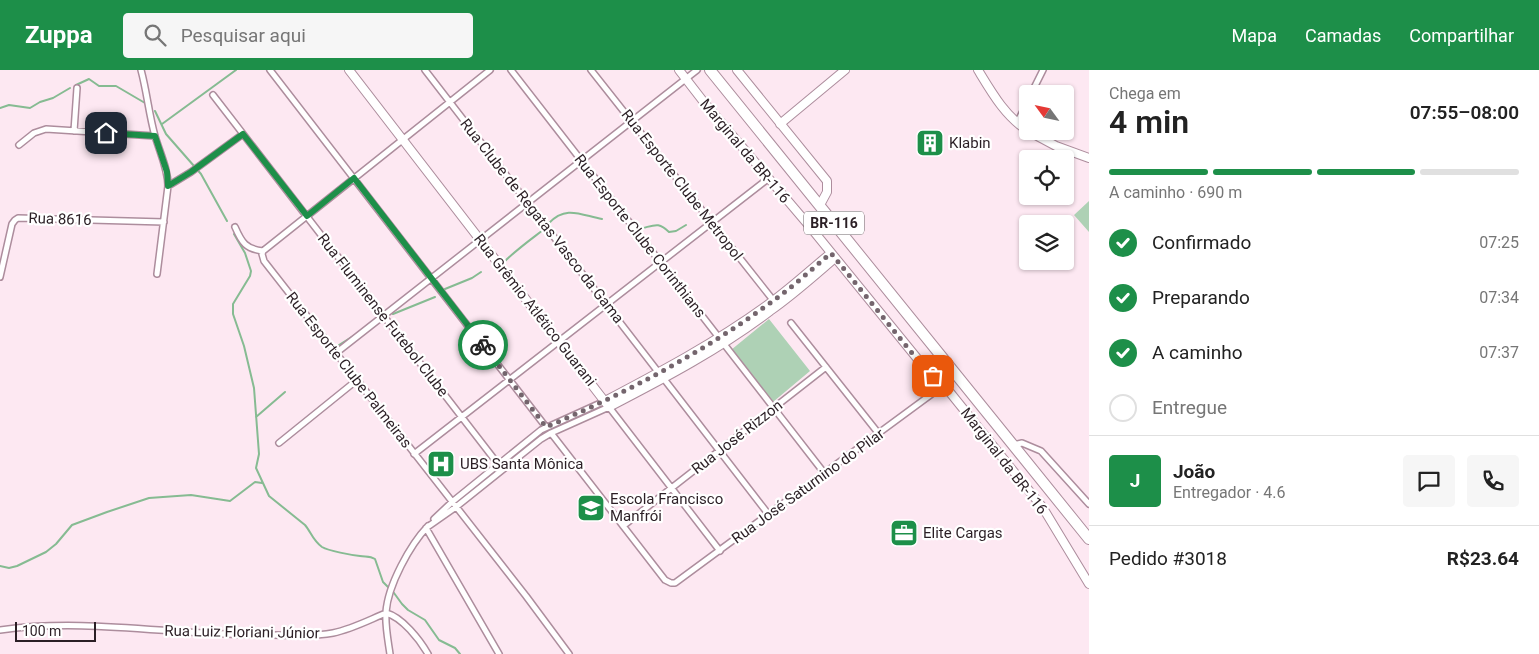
<!DOCTYPE html>
<html lang="pt">
<head>
<meta charset="utf-8">
<style>
  :root { --surface:#fff; --page:#f6f6f6; --text:#222; --muted:#767676; --line:#e0e0e0; --accent:#1d8f49 }
  body { margin:0; font-family:Roboto,sans-serif; background:var(--page); color:var(--text); height:100vh; display:flex; flex-direction:column; font-size:19px; white-space:nowrap }
  * { box-sizing:border-box; margin:0 }
  p { font-size:16px; color:var(--muted) }
  .icon { flex:none; width:28px; height:28px; fill:none; stroke:currentColor; stroke-width:2; stroke-linecap:round; stroke-linejoin:round }
  .map { position:relative; flex:1; overflow:hidden }
  .panel { display:flex; flex-direction:column; background:var(--surface); width:450px }
  .panel>* { flex:none }
  .needle { width:32px; rotate:303deg }
  .controls { position:absolute; left:1019px; top:15px; display:grid; gap:10px }
  .controls a { display:grid; place-items:center; width:55px; height:55px; border-radius:5px; background:var(--surface); box-shadow:0 1px 4px #0004; font-size:25px }
  .scale { position:absolute; left:15px; bottom:12px; width:81px; box-sizing:border-box; padding-left:5px; border:2px solid #2b1f25; border-top:0; font-size:14px; line-height:18px; white-space:nowrap; color:#2b1f25; -webkit-text-stroke:4px #fff; paint-order:stroke }
  .pin { position:absolute; display:grid; place-items:center; width:42px; height:42px; color:#fff; margin:-21px; border-radius:10px; box-shadow:0 2px 8px #0006 }
  .courier { position:absolute; display:grid; place-items:center; width:50px; height:50px; margin:-25px; border:4px solid #1d8f49; border-radius:50%; background:#fff; color:#222; box-shadow:0 1px 6px #0007 }
  .head em { font-style:normal; font-weight:600 }
  .head div { display:flex; flex-direction:column-reverse }
  .head { display:flex; align-items:center; justify-content:space-between; height:85px; padding:0 20px }
  h1 { font-size:32px; font-weight:600; line-height:38px }
  .bar { display:grid; grid-template-columns:repeat(4,1fr); gap:8px 5px; align-content:center; height:60px; padding:0 20px }
  .bar i { height:6px; border-radius:4px; background:var(--line) }
  .bar .selected { background:var(--accent) }
  .bar p { grid-column:span 4 }
  .line { display:flex; align-items:center; gap:12px; padding:0 20px; border-top:1px solid var(--line) }
  .line div { flex:1 }
  .round { display:grid; place-items:center; flex:none; width:52px; height:52px; border-radius:5px; background:var(--page) }
  ol { padding:0 20px; list-style:none }
  li { display:flex; align-items:center; gap:15px; height:55px }
  li p { margin-inline-start:auto }
  li .icon { padding:5px; border-radius:50%; background:var(--accent); color:#fff; stroke-width:4 }
  li:last-child { color:var(--muted) }
  li i { width:28px; height:28px; border:2px solid var(--line); border-radius:50% }
  header { display:flex; align-items:center; gap:30px; box-sizing:border-box; height:70px; padding:0 25px; background:var(--accent); color:#fff }
  header strong { font-size:24px }
  nav { display:flex; gap:28px; margin-inline-start:auto; font-size:18px }
  .search { width:350px; height:45px; background:var(--page); display:flex; align-items:center; gap:12px; box-sizing:border-box; padding:0 18px; border-radius:5px; color:var(--muted); font-size:19px }
  main { display:flex; flex:1; min-height:0 }
  .map>svg:first-child { display:block }
  .green { fill:#aed1b5 }
  .lines { fill:none; stroke-linecap:round; stroke-linejoin:round }
  .stream { stroke:#86bb92; stroke-width:2 }
  .street-casing { stroke:#ad8d9d; stroke-width:8 }
  .secondary-casing { stroke:#ad8d9d; stroke-width:10 }
  .highway-casing { stroke:#ad8d9d; stroke-width:12 }
  .street { stroke:#fff; stroke-width:5 }
  .secondary { stroke:#fff; stroke-width:8 }
  .highway { stroke:#fff; stroke-width:10 }
  .done { stroke:#74656d; stroke-width:5; stroke-dasharray:0 9 }
  .route { stroke:#1d8f49; stroke-width:6 }
  .labels { text-anchor:middle; stroke-width:4.5; stroke-linejoin:round; paint-order:stroke }
  .shield { fill:#fff; stroke:#6b6266; stroke-width:1 }
  .shield-label { font-size:14px; font-weight:bold; fill:#2b1f25 }
  .poi-label { font-size:15px; fill:#2b1f25; stroke:#fff; text-anchor:start }
  .street-label { font-size:15px; fill:#2b1f25; stroke:#fff }
</style>
</head>
<body>
<header>
<strong>Zuppa</strong>
<div class="search"><svg class="icon" aria-label="search" viewBox="0 0 24 24"><circle cx="10" cy="10" r="6"/><path d="M15 15l6 6"/></svg>Pesquisar aqui</div>
<nav><a>Mapa</a><a>Camadas</a><a>Compartilhar</a></nav>
</header>
<main>
<div class="map">
<svg width="1089" height="584" viewBox="0 0 1089 584">
  <rect width="100%" height="100%" fill="#fde8f2"/>
  <!-- green -->
  <path class="green" d="M1089 131V162L1074 145Z
    M769 249 810 301 773 332 731 280Z"/>
  <g class="lines">
    <!-- stream -->
    <path class="stream" d="M76 15 89 9 99 16H116L145 33
      M0 38 9 35 30 38 40 32 53 28 70 18
      M155 41 166 64 201 104 227 151
      M162 54 236 0
      M549 153C566 135 581 145 602 149
      M643 158C655 155 659 152 669 162L676 161 686 155
      M234 164 245 183 251 201 250 206 233 234V244L244 276 254 318 259 384 256 398 269 426 305 455C311 462 313 471 322 477 329 481 351 485 360 486 366 487 370 486 375 489L383 512 394 523 402 534 408 540 425 550 439 570 455 578 460 584
      M504 192C516 180 530 170 543 160
      M445 219 472 208 481 202
      M393 244 435 227
      M339 275 358 263
      M256 347 285 322
      M0 496 9 498 17 496 46 482 56 474 72 455 107 442 149 428 191 425 230 431 255 412 262 413"/>
    <defs>
      <path id="street" d="M141 0C147 22 149 45 155 66 160 83 168 99 168 116L157 204
        M270 0 546 357
        M425 0 659 303
        M511 0 825 404
        M591 0 773 230
        M1031 24 1043 0
        M213 25 498 394
        M1017 53 1028 31
        M74 61 77 18
        M19 75 34 63 46 59 155 66
        M168 116 191 102 243 64
        M235 157C242 173 246 179 263 181
        M263 181 262 184 264 191 526 526 569 584
        M263 181 490 0
        M0 207 12 154 15 150 18 148 164 152
        M791 253 879 364
        M336 283 697 0
        M664 309 769 445
        M551 363 665 510 671 513H675L944 315
        M279 373 357 310
        M1013 375 1022 373 1041 381 1089 434
        M414 384 769 108
        M434 449 452 432 541 360 605 331
        M623 456 826 297
        M426 458 456 437 541 369 551 363 609 337 720 481
        M426 458 499 584
        M386 543C402 547 420 570 428 584
        M0 560C90 547 182 567 273 565 292 565 314 567 333 563 352 559 369 550 386 543
        M390 584C388 570 385 556 386 542 388 515 410 475 428 456"/>
      <path id="secondary" d="M349 0 609 337C665 308 720 279 770 241 793 225 814 206 835 188
        M679 0 703 31 811 158 925 298 944 315 1043 438 1089 514
        M737 0 827 111V122L820 135
        M978 0C992 23 1005 46 1028 61
        M780 54 845 0
        M1028 61 1056 76 1089 88
        M605 331C660 302 715 273 766 236 789 220 809 201 831 183"/>
      <path id="highway" d="M710 0 1089 469"/>
    </defs>
    <!-- street casing -->
    <use href="#street" class="street-casing"/>
    <!-- secondary casing -->
    <use href="#secondary" class="secondary-casing"/>
    <!-- highway casing -->
    <use href="#highway" class="highway-casing"/>
    <!-- street -->
    <use href="#street" class="street"/>
    <!-- secondary -->
    <use href="#secondary" class="secondary"/>
    <!-- highway -->
    <use href="#highway" class="highway"/>
  </g>
  <g class="lines">
    <!-- done -->
    <path class="done" d="M483 275 546 357C624 324 698 285 766 236 789 220 810 201 831 183L924 298 933 306"/>
    <!-- route -->
    <path class="route" d="M106 63 155 66 167 102 168 116 191 102 243 64 307 146 354 108 483 275"/>
  </g>
  <!-- icons -->
  <defs>
    <symbol id="building-square" viewBox="-11 -11 22 22"><rect x="-9" y="-9" width="18" height="18" rx="4" fill="#1d8f49" stroke="#fff"/><path d="M-4-6H4V6H1V3H-1V6H-4ZM-2.5-4.3h1.7v1.8h-1.7ZM.8-4.3h1.7v1.8H.8ZM-2.5-1h1.7V.8h-1.7ZM.8-1h1.7V.8H.8Z" fill="#fff"/></symbol>
    <symbol id="hospital-square" viewBox="-11 -11 22 22"><rect x="-9" y="-9" width="18" height="18" rx="4" fill="#1d8f49" stroke="#fff"/><path d="M-5-5h3v3.5h4V-5h3V5h-3V1.5h-4V5h-3Z" fill="#fff"/></symbol>
    <symbol id="school-square" viewBox="-11 -11 22 22"><rect x="-9" y="-9" width="18" height="18" rx="4" fill="#1d8f49" stroke="#fff"/><path d="M0-5L7-2L0 1L-7-2ZM-4 1L0 2.5L4 1V4Q0 6-4 4Z" fill="#fff"/></symbol>
    <symbol id="office-square" viewBox="-11 -11 22 22"><rect x="-9" y="-9" width="18" height="18" rx="4" fill="#1d8f49" stroke="#fff"/><path d="M-6-3h4V-5.5h4V-3h4V5H-6ZM-1-4.5V-3h2v-1.5ZM-6 0V1H6V0Z" fill="#fff"/></symbol>
  </defs>
  <g fill-rule="evenodd">
    <use href="#building-square" x="914" y="57" width="32" height="32"/>
    <use href="#hospital-square" x="425" y="378" width="32" height="32"/>
    <use href="#school-square" x="575" y="422" width="32" height="32"/>
    <use href="#office-square" x="888" y="447" width="32" height="32"/>
  </g>
  <g class="labels">
    <!-- shield labels -->
    <rect class="shield" x="804" y="141.5" width="60" height="23" rx="4"/>
    <g class="shield-label">
      <text x="834" y="158">BR-116</text>
    </g>
    <!-- poi labels -->
    <g class="poi-label">
      <text x="949" y="78">Klabin</text>
      <text x="460" y="399">UBS Santa Mônica</text>
      <text x="610" y="434">Escola Francisco<tspan x="610" dy="17">Manfrói</tspan></text>
      <text x="923" y="468">Elite Cargas</text>
    </g>
    <!-- street labels -->
    <g class="street-label">
      <text transform="translate(745 81) rotate(50)" y="5">Marginal da BR-116</text>
      <text transform="translate(682 115) rotate(52)" y="5">Rua Esporte Clube Metropol</text>
      <text transform="translate(60 149) rotate(2)" y="5">Rua 8616</text>
      <text transform="translate(542 151) rotate(52)" y="5">Rua Clube de Regatas Vasco da Gama</text>
      <text transform="translate(640 166) rotate(52)" y="5">Rua Esporte Clube Corinthians</text>
      <text transform="translate(535 240) rotate(52)" y="5">Rua Grêmio Atlético Guarani</text>
      <text transform="translate(383 245) rotate(52)" y="5">Rua Fluminense Futebol Clube</text>
      <text transform="translate(349 300) rotate(52)" y="5">Rua Esporte Clube Palmeiras</text>
      <text transform="translate(737 367) rotate(-38)" y="5">Rua José Rizzon</text>
      <text transform="translate(1004 391) rotate(52)" y="5">Marginal da BR-116</text>
      <text transform="translate(808 416) rotate(-36)" y="5">Rua José Saturnino do Pilar</text>
      <text transform="translate(242 562) rotate(1)" y="5">Rua Luiz Floriani Júnior</text>
    </g>
  </g>
</svg>
<div class="controls">
<a><svg class="needle" viewBox="-14 -14 28 28"><path d="M0-13l5 13h-10z" fill="#e53935"/><path d="M0 13l5-13h-10z" fill="#767676"/></svg></a>
<a><svg class="icon" aria-label="locate" viewBox="0 0 24 24"><circle cx="12" cy="12" r="6"/><path d="M12 2v4M12 18v4M2 12h4M18 12h4"/></svg></a>
<a><svg class="icon" aria-label="layers" viewBox="0 0 24 24"><path d="M12 4l9 5-9 5-9-5zM3 14l9 5 9-5"/></svg></a>
</div>
<div class="scale">100 m</div>
<div class="pin" style="left:933px;top:306px;background:#ea580c"><svg class="icon" aria-label="bag" viewBox="0 0 24 24"><path d="M5 8h14l-1 12H6zM9 8a3 3 0 0 1 6 0"/></svg></div>
<div class="pin" style="left:106px;top:63px;background:#1f2937"><svg class="icon" aria-label="home" viewBox="0 0 24 24"><path d="M3 11l9-7 9 7M6 9v11h12V9"/></svg></div>
<div class="courier" style="left:483px;top:275px"><svg class="icon" aria-label="bike" viewBox="0 0 24 24"><circle cx="6" cy="16" r="4"/><circle cx="18" cy="16" r="4"/><path d="M6 16l4-8h5l3 8M10 8l3 8H6M13 5h3"/></svg></div>
</div>
<section class="panel">
<div class="head"><div><h1>4 min</h1><p>Chega em</p></div><em>07:55–08:00</em></div>
<div class="bar"><i class="selected"></i><i class="selected"></i><i class="selected"></i><i></i><p>A caminho · 690 m</p></div>
<ol>
<li><svg class="icon" aria-label="check" viewBox="0 0 24 24"><path d="M5 12l5 5 9-10"/></svg>Confirmado<p>07:25</p></li>
<li><svg class="icon" aria-label="check" viewBox="0 0 24 24"><path d="M5 12l5 5 9-10"/></svg>Preparando<p>07:34</p></li>
<li><svg class="icon" aria-label="check" viewBox="0 0 24 24"><path d="M5 12l5 5 9-10"/></svg>A caminho<p>07:37</p></li>
<li><i></i>Entregue</li>
</ol>
<div class="line" style="height:90px"><b class="round" style="background:var(--accent);color:#fff">J</b><div><b>João</b><p>Entregador · 4.6</p></div><a class="round"><svg class="icon" aria-label="chat" viewBox="0 0 24 24"><path d="M4 5h16v11H9l-5 4z"/></svg></a><a class="round"><svg class="icon" aria-label="phone" viewBox="0 0 24 24"><path d="M5 4h4l2 5-3 2q2 4 5 5l2-3 5 2v4C11 20 4 13 5 4z"/></svg></a></div>
<div class="line" style="height:65px"><div>Pedido #3018</div><b>R$23.64</b></div>
</section>
</main>
</body>
</html>
